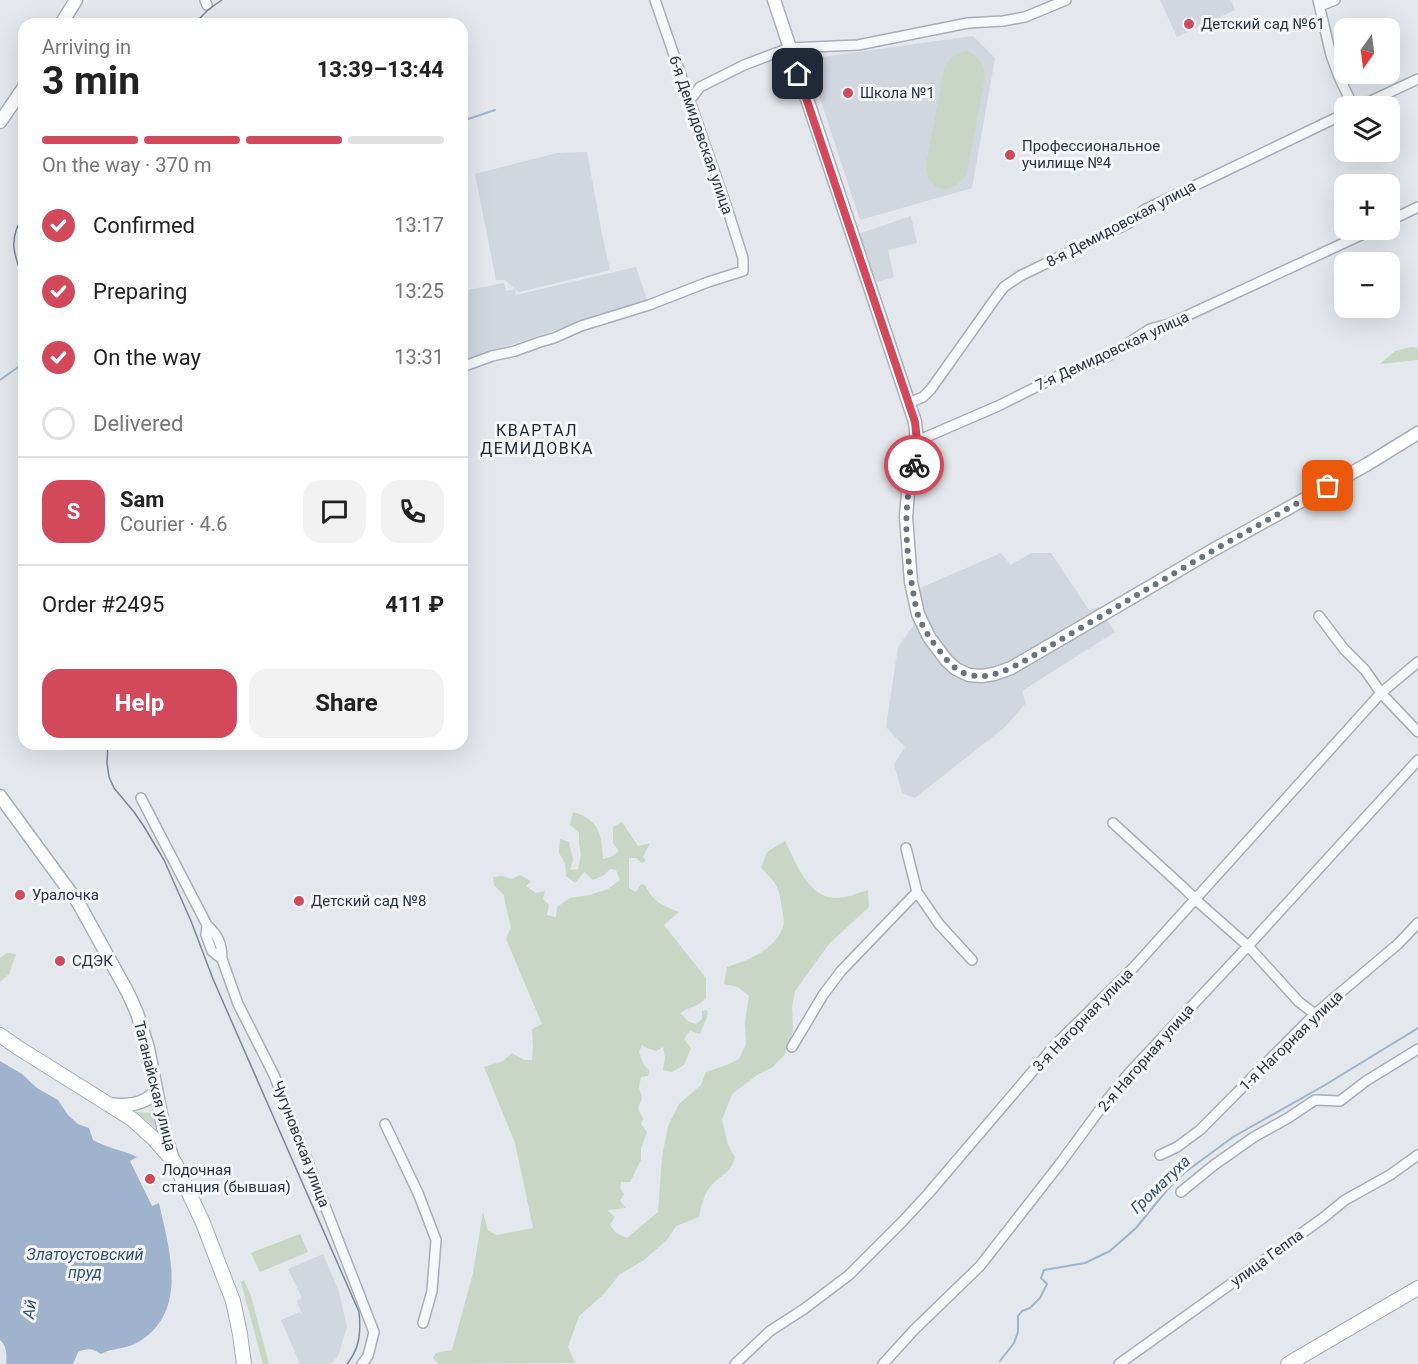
<!DOCTYPE html>
<html lang="en">
<head>
<meta charset="utf-8">
<style>
  :root { --surface:#fff; --page:#f2f2f2; --text:#222; --muted:#767676; --line:#e0e0e0; --accent:#d1495b }
  body { margin:0; font-family:Roboto,sans-serif; background:var(--page); color:var(--text); height:100vh; display:flex; flex-direction:column; font-size:22px; white-space:nowrap }
  * { box-sizing:border-box; margin:0 }
  p { font-size:20px; color:var(--muted) }
  .icon { flex:none; width:33px; height:33px; fill:none; stroke:currentColor; stroke-width:2; stroke-linecap:round; stroke-linejoin:round }
  .map { position:relative; flex:1; overflow:hidden }
  .side { position:absolute; left:18px; top:18px; width:450px; height:732px; display:flex; flex-direction:column; background:var(--surface); border-radius:18px; box-shadow:0 6px 24px #0002 }
  .side>* { flex:none }
  .needle { width:39px; rotate:194deg }
  .controls { position:absolute; left:1334px; top:18px; display:grid; gap:12px }
  .controls a { display:grid; place-items:center; width:66px; height:66px; border-radius:12px; background:var(--surface); box-shadow:0 6px 24px #0002; font-size:30px }
  .pin { position:absolute; display:grid; place-items:center; width:51px; height:51px; color:#fff; margin:-26px; border-radius:12px; box-shadow:0 3px 9px #0006 }
  .courier { position:absolute; display:grid; place-items:center; width:60px; height:60px; margin:-30px; border:4px solid #d1495b; border-radius:50%; background:#fff; color:#222; box-shadow:0 2px 8px #0007 }
  .headline em { font-style:normal; font-weight:700 }
  .headline div { display:flex; flex-direction:column-reverse }
  .headline { display:flex; align-items:center; justify-content:space-between; height:102px; padding:0 24px }
  h1 { font-size:39px; font-weight:700; line-height:45px }
  .bar { display:grid; grid-template-columns:repeat(4,1fr); gap:9px 6px; align-content:center; height:72px; padding:0 24px }
  .bar i { height:8px; border-radius:4px; background:var(--line) }
  .bar .current { background:var(--accent) }
  .bar p { grid-column:span 4 }
  .line { display:flex; align-items:center; gap:15px; padding:0 24px; border-top:2px solid var(--line) }
  .line div { flex:1 }
  .round { display:grid; place-items:center; flex:none; width:63px; height:63px; border-radius:18px; background:var(--page) }
  ol { padding:0 24px; list-style:none }
  li { display:flex; align-items:center; gap:18px; height:66px }
  li p { margin-inline-start:auto }
  li .icon { padding:6px; border-radius:50%; background:var(--accent); color:#fff; stroke-width:4 }
  li:last-child { color:var(--muted) }
  li i { width:33px; height:33px; border:3px solid var(--line); border-radius:50% }
  .cta { display:flex; gap:12px; margin-top:auto; padding:12px 24px }
  .cta a { flex:1; height:69px; border-radius:18px; background:var(--accent); color:#fff; font-size:24px; font-weight:700; line-height:69px; text-align:center }
  .cta a+a { background:var(--page); color:var(--text) }
  .map>svg:first-child { display:block }
  .built { fill:#d2d6de }
  .green { fill:#c9d6c5 }
  .water { fill:#9fb4cc }
  .lines { fill:none; stroke-linecap:round; stroke-linejoin:round }
  .stream { stroke:#9fb4cc; stroke-width:2 }
  .street-casing { stroke:#a9aeb7; stroke-width:12 }
  .secondary-casing { stroke:#a9aeb7; stroke-width:15 }
  .primary-casing { stroke:#a3abb8; stroke-width:16 }
  .street { stroke:#f7f8fa; stroke-width:9 }
  .secondary { stroke:#fff; stroke-width:12 }
  .primary { stroke:#fff; stroke-width:14 }
  .tram { stroke:#7d8696; stroke-width:1.5 }
  .done { stroke:#6c737f; stroke-width:6; stroke-dasharray:0 10.8 }
  .route { stroke:#d1495b; stroke-width:8 }
  .poi-dot { fill:#d1495b; stroke:#f4f6f9; stroke-width:2 }
  .labels { text-anchor:middle; stroke-width:6; stroke-linejoin:round; paint-order:stroke }
  .poi-label { font-size:15px; fill:#2b3445; stroke:#f4f6f9; text-anchor:start }
  .street-label { font-size:15px; fill:#2b3445; stroke:#f4f6f9 }
  .neighbourhood-label { font-size:16px; letter-spacing:1.5px; fill:#1d2536; stroke:#f4f6f9 }
  .water-label { font-size:16px; font-style:italic; fill:#34527a; stroke:#f4f6f9 }
</style>
</head>
<body>
<div class="map">
<svg width="1418" height="1364" viewBox="0 0 1418 1364">
  <rect width="100%" height="100%" fill="#e4e7ec"/>
  <!-- built -->
  <path class="built" d="M1160 0H1231L1235 10 1177 37Z
    M973 36 995 58 972 188 860 220 807 59Z
    M587 152 602 234 610 270 519 292 515 289 516 295 636 267 647 300 462 361V291L504 283 506 291 515 289 505 280H496L475 174 557 153Z
    M911 216 917 243 888 250 894 277 877 282 868 265 858 234Z
    M1001 553 1011 565 1031 553H1051L1089 610 1099 607 1115 632 1022 691 1026 703 1005 727 915 798 902 793 894 764 905 747 886 727 898 647 913 626 918 589Z
    M323 1254 339 1292 347 1327 338 1356 333 1362 328 1364H300L281 1320 300 1312 301 1314H302L297 1301 302 1298 288 1269Z"/>
  <!-- green -->
  <path class="green" d="M968 51C980 58 984 64 985 78L967 172C960 187 942 197 930 180 927 176 927 170 926 165L944 70C949 58 955 52 968 51Z
    M1411 347 1418 348V360L1380 364 1395 351Z
    M573 812C599 819 602 835 603 859L613 856 619 851 613 843V827L622 822 638 846 650 843 643 857 646 861 642 863 636 858H629V888L636 892 641 884 645 885C654 903 662 905 679 912L664 925 706 978V998C695 1009 692 1005 680 1013L689 1022 696 1024 702 1019V1011L707 1010 708 1014 700 1034 690 1031 684 1039 691 1048 684 1065 672 1072 663 1070 665 1058 663 1047 656 1051 647 1048 642 1045 639 1052 644 1065 649 1070 648 1076 641 1077 639 1087 642 1098 638 1108 643 1119 641 1124 647 1132 641 1148V1160L630 1182H621L620 1188 624 1194 620 1201 626 1208 607 1210 615 1217 610 1225 616 1233 627 1238 658 1212 662 1157 668 1126 679 1104 701 1085 706 1072 727 1065 739 1059 746 1044 745 1022 749 996 738 987 724 984 727 967C748 960 774 951 783 927 785 922 783 914 782 909 779 886 777 884 761 868L767 852 785 841C796 862 808 898 836 898 847 898 858 893 868 890L869 907 829 944 795 991 792 1007 793 1032 785 1054 773 1067 757 1075 732 1094 722 1120 728 1145 735 1157C730 1175 722 1173 711 1186 704 1193 701 1207 699 1217L676 1226 667 1240 644 1260 619 1275 604 1294 579 1316 568 1347 575 1363 439 1364 433 1358 436 1353 452 1350 473 1273 483 1212 488 1231 497 1235 533 1228 515 1143 484 1067 503 1061 512 1053 524 1060H532L533 1046 532 1029 542 1024 506 939 511 927 505 903 504 895 494 885 493 877 502 876 512 879 520 875 531 881 526 886 536 893 545 891 543 899 549 905 547 915 556 917 557 907 570 898 589 895 608 889 620 880 616 870 610 869 604 875 593 880 584 872 575 883 566 876 565 863 559 853 560 839 569 842 573 860 570 870 578 869 581 855 579 844V833L570 825Z
    M7 953 16 954 9 974 0 982V958Z
    M136 1112 154 1113 158 1130Z
    M300 1234 308 1252 260 1272 251 1253Z
    M244 1280 251 1296 269 1364H263L241 1282Z"/>
  <!-- water -->
  <path class="water" d="M0 1061 22 1074 37 1088 58 1100 68 1115 78 1124 89 1128 93 1140C107 1148 123 1150 137 1157L130 1161 152 1206 159 1203C169 1249 189 1310 140 1341 127 1350 113 1347 101 1354 93 1348 87 1348 78 1352L73 1364H6C7 1355 7 1346 0 1340Z"/>
  <g class="lines">
    <!-- stream -->
    <path class="stream" d="M462 121 495 110
      M0 380 24 363
      M1000 1361 1014 1343 1018 1332V1316L1022 1311 1030 1308 1040 1298 1047 1284 1041 1278 1044 1270 1085 1263 1110 1251 1136 1228 1167 1190 1184 1173 1233 1137 1325 1085 1418 1028"/>
    <defs>
      <path id="street" d="M205 0 207 5
        M1318 0 1331 55 1339 77 1353 106
        M1320 6 1335 0
        M690 100 700 87 744 65 789 48 858 45 968 23 1003 21 1025 17 1066 0
        M1360 106 1418 79
        M1389 221 1418 207
        M462 367 492 356 515 351 540 342 554 338 581 326 649 305 708 282 743 271V258L728 211 655 0
        M909 403 923 397 931 389 997 296 1004 287 1020 276 1129 223 1144 210 1344 114
        M917 441 998 406 1058 376 1105 358 1150 329 1169 324 1372 230
        M1319 616 1344 649 1365 670 1381 693 1418 732
        M141 798 207 925 206 935 212 951 222 959 238 1004 274 1075 374 1332 368 1356 362 1364
        M1113 823 1185 889 1196 900 1248 946 1299 1002 1315 1014
        M917 892 939 924 972 960
        M207 925C218 935 222 944 222 959
        M792 1047 823 995 841 971 917 892 906 848
        M385 1124 418 1193 436 1240 432 1291 423 1323
        M1160 1155 1177 1147 1200 1130 1315 1014 1398 944 1418 923
        M1181 1192 1214 1165 1254 1137 1288 1118 1315 1100 1340 1101 1366 1081 1418 1049
        M735 1364 770 1331 804 1309 849 1275 902 1222 928 1194 1055 1045 1134 967 1381 693 1418 662
        M883 1364 914 1330 980 1266 1059 1165 1107 1100 1129 1073 1248 946 1418 760
        M1119 1364 1323 1218 1345 1200 1390 1175 1418 1155"/>
      <path id="secondary" d="M774 0 915 422 917 441 915 462 908 493 906 517 911 582 918 614 929 637 947 661 956 669 969 675 982 676 994 674 1011 668 1213 550 1366 465 1418 433
        M61 24 76 0
        M0 122 24 87
        M0 796 79 904 128 993 137 1013 148 1048 165 1135 174 1162
        M108 1104C126 1106 142 1106 156 1092"/>
      <path id="primary" d="M0 1035 17 1047 132 1119 153 1138 175 1163 203 1223 233 1301 240 1334 244 1364
        M1288 1364 1418 1288"/>
    </defs>
    <!-- street casing -->
    <use href="#street" class="street-casing"/>
    <!-- secondary casing -->
    <use href="#secondary" class="secondary-casing"/>
    <!-- primary casing -->
    <use href="#primary" class="primary-casing"/>
    <!-- street -->
    <use href="#street" class="street"/>
    <!-- secondary -->
    <use href="#secondary" class="secondary"/>
    <!-- primary -->
    <use href="#primary" class="primary"/>
    <!-- tram -->
    <path class="tram" d="M194 24 209 9 222 0
      M24 214C8 239 13 254 24 280
      M108 744 107 763 109 777 114 788 134 812 143 825 164 860 191 921 213 979 359 1312C361 1332 360 1348 347 1364"/>
  </g>
  <g class="lines">
    <!-- done -->
    <path class="done" d="M914 465C912 475 909 486 908 496 904 529 908 564 914 597 915 602 916 609 918 615 923 628 930 639 939 650 947 661 956 672 970 675 990 680 1009 669 1026 660L1214 550 1328 486"/>
    <!-- route -->
    <path class="route" d="M798 74 915 422 917 441 914 465"/>
  </g>
  <!-- markers -->
  <g class="poi-dot">
    <circle cx="1189" cy="24" r="6"/>
    <circle cx="848" cy="93" r="6"/>
    <circle cx="1010" cy="155" r="6"/>
    <circle cx="20" cy="895" r="6"/>
    <circle cx="299" cy="901" r="6"/>
    <circle cx="60" cy="961" r="6"/>
    <circle cx="150" cy="1179" r="6"/>
  </g>
  <g class="labels">
    <!-- poi labels -->
    <g class="poi-label">
      <text x="1201" y="29">Детский сад №61</text>
      <text x="860" y="98">Школа №1</text>
      <text x="1022" y="151">Профессиональное<tspan x="1022" dy="17">училище №4</tspan></text>
      <text x="32" y="900">Уралочка</text>
      <text x="311" y="906">Детский сад №8</text>
      <text x="72" y="966">СДЭК</text>
      <text x="162" y="1175">Лодочная<tspan x="162" dy="17">станция (бывшая)</tspan></text>
    </g>
    <!-- street labels -->
    <g class="street-label">
      <text transform="translate(701 135) rotate(71)" y="5">6-я Демидовская улица</text>
      <text transform="translate(1121 224) rotate(-28)" y="5">8-я Демидовская улица</text>
      <text transform="translate(1112 351) rotate(-25)" y="5">7-я Демидовская улица</text>
      <text transform="translate(1083 1020) rotate(-46)" y="5">3-я Нагорная улица</text>
      <text transform="translate(1291 1041) rotate(-44)" y="5">1-я Нагорная улица</text>
      <text transform="translate(1146 1058) rotate(-49)" y="5">2-я Нагорная улица</text>
      <text transform="translate(155 1086) rotate(76)" y="5">Таганайская улица</text>
      <text transform="translate(301 1144) rotate(69)" y="5">Чугуновская улица</text>
      <text transform="translate(1267 1258) rotate(-36)" y="5">улица Геппа</text>
    </g>
    <!-- neighbourhood labels -->
    <g class="neighbourhood-label">
      <text x="537" y="436">КВАРТАЛ<tspan x="537" dy="18">ДЕМИДОВКА</tspan></text>
    </g>
    <!-- water labels -->
    <g class="water-label">
      <text transform="translate(1160 1184) rotate(-44)" y="6">Громатуха</text>
      <text x="85" y="1260">Златоустовский<tspan x="85" dy="18">пруд</tspan></text>
      <text transform="translate(29 1309) rotate(-82)" y="6">Ай</text>
    </g>
  </g>
</svg>
<div class="controls">
<a><svg class="needle" viewBox="-14 -14 28 28"><path d="M0-13l5 13h-10z" fill="#e53935"/><path d="M0 13l5-13h-10z" fill="#767676"/></svg></a>
<a><svg class="icon" aria-label="layers" viewBox="0 0 24 24"><path d="M12 4l9 5-9 5-9-5zM3 14l9 5 9-5"/></svg></a>
<a>+</a>
<a>−</a>
</div>
<div class="pin" style="left:1328px;top:486px;background:#ea580c"><svg class="icon" aria-label="bag" viewBox="0 0 24 24"><path d="M5 8h14l-1 12H6zM9 8a3 3 0 0 1 6 0"/></svg></div>
<div class="pin" style="left:798px;top:74px;background:#1f2937"><svg class="icon" aria-label="home" viewBox="0 0 24 24"><path d="M3 11l9-7 9 7M6 9v11h12V9"/></svg></div>
<div class="courier" style="left:914px;top:465px"><svg class="icon" aria-label="bike" viewBox="0 0 24 24"><circle cx="6" cy="16" r="4"/><circle cx="18" cy="16" r="4"/><path d="M6 16l4-8h5l3 8M10 8l3 8H6M13 5h3"/></svg></div>
<section class="side">
<div class="headline"><div><h1>3 min</h1><p>Arriving in</p></div><em>13:39–13:44</em></div>
<div class="bar"><i class="current"></i><i class="current"></i><i class="current"></i><i></i><p>On the way · 370 m</p></div>
<ol>
<li><svg class="icon" aria-label="check" viewBox="0 0 24 24"><path d="M5 12l5 5 9-10"/></svg>Confirmed<p>13:17</p></li>
<li><svg class="icon" aria-label="check" viewBox="0 0 24 24"><path d="M5 12l5 5 9-10"/></svg>Preparing<p>13:25</p></li>
<li><svg class="icon" aria-label="check" viewBox="0 0 24 24"><path d="M5 12l5 5 9-10"/></svg>On the way<p>13:31</p></li>
<li><i></i>Delivered</li>
</ol>
<div class="line" style="height:108px"><b class="round" style="background:var(--accent);color:#fff">S</b><div><b>Sam</b><p>Courier · 4.6</p></div><a class="round"><svg class="icon" aria-label="chat" viewBox="0 0 24 24"><path d="M4 5h16v11H9l-5 4z"/></svg></a><a class="round"><svg class="icon" aria-label="phone" viewBox="0 0 24 24"><path d="M5 4h4l2 5-3 2q2 4 5 5l2-3 5 2v4C11 20 4 13 5 4z"/></svg></a></div>
<div class="line" style="height:78px"><div>Order #2495</div><b>411 ₽</b></div>
<div class="cta"><a>Help</a><a>Share</a></div>
</section>
</div>
</body>
</html>
